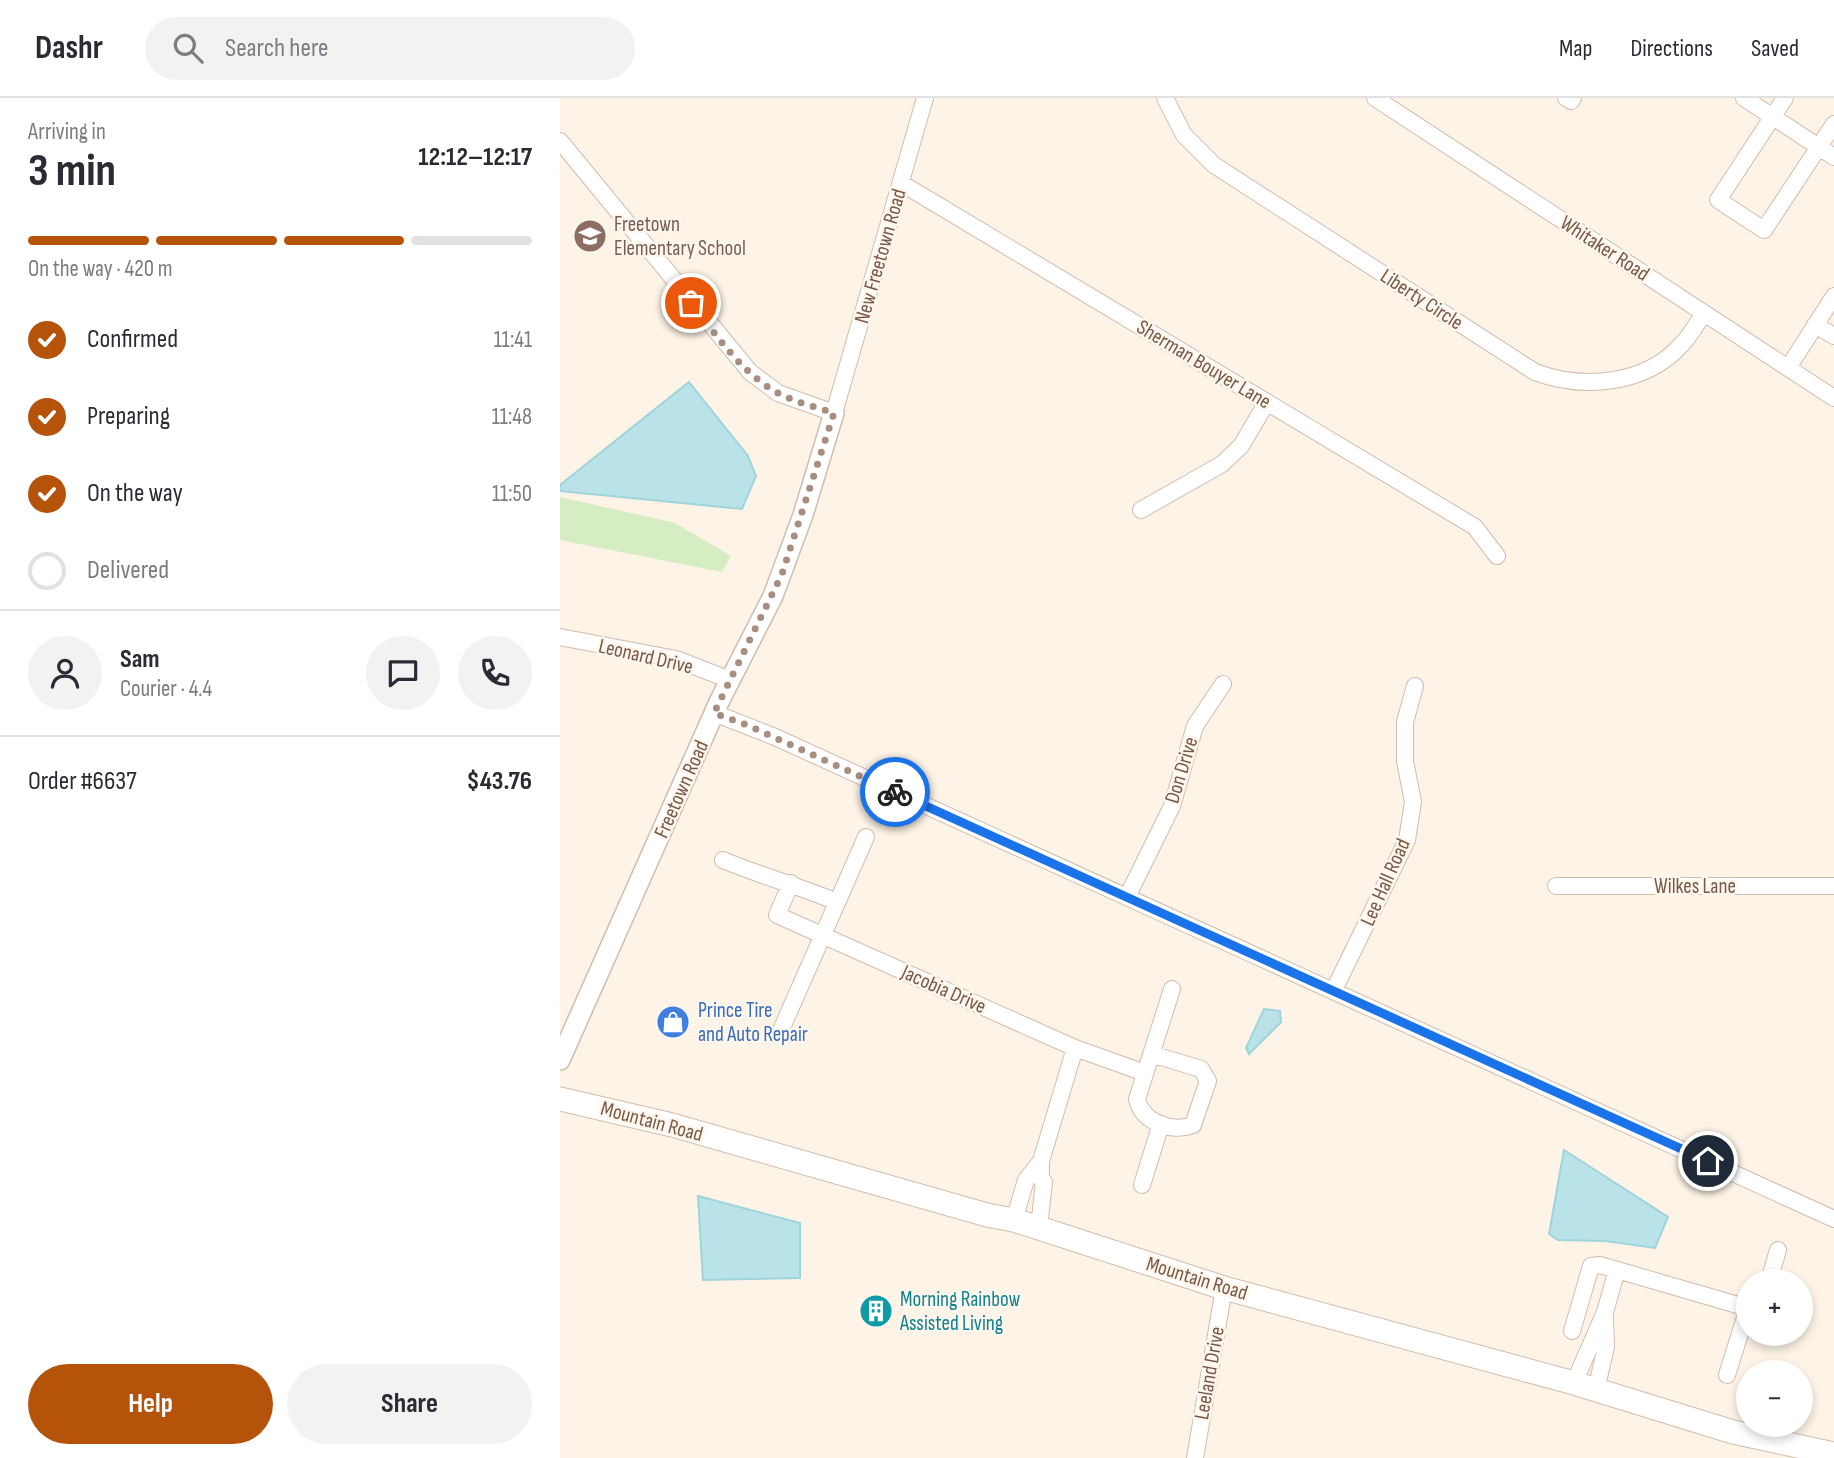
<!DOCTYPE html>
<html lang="en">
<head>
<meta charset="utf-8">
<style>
  :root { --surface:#fff; --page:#f2f2f3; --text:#2b2b33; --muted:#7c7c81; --line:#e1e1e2; --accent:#b45309 }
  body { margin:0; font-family:"Sofia Sans Condensed",sans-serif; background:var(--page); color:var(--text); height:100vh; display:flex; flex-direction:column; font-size:26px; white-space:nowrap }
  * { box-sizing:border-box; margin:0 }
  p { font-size:23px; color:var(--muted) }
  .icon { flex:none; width:38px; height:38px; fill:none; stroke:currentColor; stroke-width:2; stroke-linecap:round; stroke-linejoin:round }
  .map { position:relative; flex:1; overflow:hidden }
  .panel { display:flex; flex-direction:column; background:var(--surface); width:560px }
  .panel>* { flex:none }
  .buttons { position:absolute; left:1176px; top:1171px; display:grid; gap:14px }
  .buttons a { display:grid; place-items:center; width:77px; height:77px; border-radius:50%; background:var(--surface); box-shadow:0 4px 10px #0003; font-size:35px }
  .pin { position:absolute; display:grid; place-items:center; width:60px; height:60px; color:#fff; margin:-30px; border:4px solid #fff; border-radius:50%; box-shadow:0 2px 7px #0007 }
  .courier { position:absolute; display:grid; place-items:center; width:70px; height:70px; margin:-35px; border:5px solid #1a73e8; border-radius:50%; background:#fff; color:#222; box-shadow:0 2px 9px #0007 }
  .overview em { font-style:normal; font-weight:700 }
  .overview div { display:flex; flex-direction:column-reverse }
  .overview { display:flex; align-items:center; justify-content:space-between; height:119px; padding:0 28px }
  h1 { font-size:46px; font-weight:700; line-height:52px }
  .bar { display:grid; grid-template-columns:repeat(4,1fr); gap:10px 7px; align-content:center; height:84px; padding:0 28px }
  .bar i { height:9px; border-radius:5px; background:var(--line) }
  .bar .on { background:var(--accent) }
  .bar p { grid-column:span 4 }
  .line { display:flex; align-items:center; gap:18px; padding:0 28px; border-top:2px solid var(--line) }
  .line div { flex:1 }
  .round { display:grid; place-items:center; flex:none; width:74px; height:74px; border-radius:37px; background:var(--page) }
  ol { padding:0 28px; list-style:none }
  li { display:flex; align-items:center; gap:21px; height:77px }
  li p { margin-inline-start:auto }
  li .icon { padding:7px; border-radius:50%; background:var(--accent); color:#fff; stroke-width:4 }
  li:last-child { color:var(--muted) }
  li i { width:38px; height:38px; border:4px solid var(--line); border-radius:50% }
  .cta { display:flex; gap:14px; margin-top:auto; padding:14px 28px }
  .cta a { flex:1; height:80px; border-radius:42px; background:var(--accent); color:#fff; font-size:28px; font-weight:700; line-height:80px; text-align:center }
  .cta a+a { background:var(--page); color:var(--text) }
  header { display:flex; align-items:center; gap:42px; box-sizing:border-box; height:98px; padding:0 35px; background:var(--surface); border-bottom:2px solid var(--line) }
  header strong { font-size:33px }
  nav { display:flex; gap:38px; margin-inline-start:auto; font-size:24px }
  .search { width:490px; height:63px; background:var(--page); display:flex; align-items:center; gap:18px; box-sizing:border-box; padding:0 24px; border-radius:38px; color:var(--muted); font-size:26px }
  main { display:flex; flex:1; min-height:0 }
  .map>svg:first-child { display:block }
  .green { fill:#d6ecc3 }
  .water { fill:#b9e3e8; stroke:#9fd4db; stroke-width:2 }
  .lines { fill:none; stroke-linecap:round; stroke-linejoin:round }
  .minor-casing { stroke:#d2bcae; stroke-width:18 }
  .tertiary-casing { stroke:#d2bcae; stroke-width:22 }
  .secondary-casing { stroke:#d5bcab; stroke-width:25 }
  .minor { stroke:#fff; stroke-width:16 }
  .tertiary { stroke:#fff; stroke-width:19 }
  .secondary { stroke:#fff; stroke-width:23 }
  .done { stroke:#a78e80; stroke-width:7; stroke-dasharray:0 12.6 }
  .route { stroke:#1a73e8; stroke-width:9 }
  .labels { text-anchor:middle; stroke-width:5; stroke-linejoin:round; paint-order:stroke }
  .education-label { font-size:21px; fill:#785e54; stroke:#fff7ed; text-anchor:start }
  .street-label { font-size:21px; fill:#785849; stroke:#fff7ed }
  .shop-label { font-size:21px; fill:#366cbe; stroke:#fff7ed; text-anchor:start }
  .culture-label { font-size:21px; fill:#0d838f; stroke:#fff7ed; text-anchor:start }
</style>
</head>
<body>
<header>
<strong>Dashr</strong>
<div class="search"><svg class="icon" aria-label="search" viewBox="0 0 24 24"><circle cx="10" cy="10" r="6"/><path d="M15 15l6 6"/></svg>Search here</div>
<nav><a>Map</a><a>Directions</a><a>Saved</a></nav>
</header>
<main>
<section class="panel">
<div class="overview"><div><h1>3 min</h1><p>Arriving in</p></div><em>12:12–12:17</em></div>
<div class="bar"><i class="on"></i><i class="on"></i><i class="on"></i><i></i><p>On the way · 420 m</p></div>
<ol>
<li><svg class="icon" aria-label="check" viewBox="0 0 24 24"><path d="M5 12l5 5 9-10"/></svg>Confirmed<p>11:41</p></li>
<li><svg class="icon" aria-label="check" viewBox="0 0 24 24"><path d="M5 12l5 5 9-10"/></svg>Preparing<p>11:48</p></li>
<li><svg class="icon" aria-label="check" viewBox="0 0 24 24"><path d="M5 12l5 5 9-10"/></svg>On the way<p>11:50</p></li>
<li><i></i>Delivered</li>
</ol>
<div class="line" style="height:126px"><a class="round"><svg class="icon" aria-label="person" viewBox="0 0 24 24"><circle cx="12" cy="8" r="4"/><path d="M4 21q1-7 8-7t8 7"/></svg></a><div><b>Sam</b><p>Courier · 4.4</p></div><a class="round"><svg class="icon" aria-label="chat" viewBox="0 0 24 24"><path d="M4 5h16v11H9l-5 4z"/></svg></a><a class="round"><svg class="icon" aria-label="phone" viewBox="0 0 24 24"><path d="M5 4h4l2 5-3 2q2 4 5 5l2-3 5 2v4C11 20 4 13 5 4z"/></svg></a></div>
<div class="line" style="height:91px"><div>Order #6637</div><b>$43.76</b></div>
<div class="cta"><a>Help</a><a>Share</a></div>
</section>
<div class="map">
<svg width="1274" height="1360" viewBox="0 0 1274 1360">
  <rect width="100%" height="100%" fill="#fdf3e6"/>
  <!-- green -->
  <path class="green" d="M0 399 115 425 171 458 162 474 0 442Z"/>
  <!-- water -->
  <path class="water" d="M129 284 188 358 196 378 182 411 0 393V387Z
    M704 911 720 913 721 924 689 956 686 950Z
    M1004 1052 1108 1119 1095 1150 1045 1143 998 1142 989 1136Z
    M138 1098 240 1125V1180L143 1182Z"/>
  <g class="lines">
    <defs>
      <path id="minor" d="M605 0 624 37 654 67 975 274C1023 292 1086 287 1122 246 1131 237 1137 225 1144 215
        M815 0 1274 300
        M1006 0 1011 3 1013 0
        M1184 0 1274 59
        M1225 0 1158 102 1204 132 1274 26
        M0 43 190 274 218 295 274 315 365 0
        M341 85 915 429 937 458
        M1255 227 1274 238
        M1228 270 1274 198
        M581 412 662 366 681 348 707 304
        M0 539 116 561 170 582
        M154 615 215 639 1274 1121
        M163 762C201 778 239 788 277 804
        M231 785 217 817 515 950 585 975
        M996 788H1274
        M567 799 612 708 635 628 663 586
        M774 892 847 742 853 704 845 663V624L855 588
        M221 932 306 739
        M591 956 641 971 648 983 633 1027C611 1035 582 1024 577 1001L612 891
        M582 1087 601 1026
        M454 1122 466 1082 481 1063
        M479 1130 484 1084 481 1081V1063L515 950
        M1209 1183 1218 1152
        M1012 1233 1031 1168 1040 1167 1188 1210
        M1167 1277 1188 1210
        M1014 1285 1045 1214 1057 1172
        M1036 1292 1046 1249 1045 1220
        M635 1360 664 1190"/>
      <path id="tertiary" d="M0 962 159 604 213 498 243 417 274 315"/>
      <path id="secondary" d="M0 1001 112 1027 427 1117 454 1122 664 1190 1014 1285 1173 1334 1274 1356"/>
    </defs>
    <!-- minor casing -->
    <use href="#minor" class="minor-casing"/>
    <!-- tertiary casing -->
    <use href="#tertiary" class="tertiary-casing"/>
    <!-- secondary casing -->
    <use href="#secondary" class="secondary-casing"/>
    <!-- minor -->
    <use href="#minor" class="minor"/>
    <!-- tertiary -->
    <use href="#tertiary" class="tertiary"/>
    <!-- secondary -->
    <use href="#secondary" class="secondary"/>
  </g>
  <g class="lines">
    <!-- done -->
    <path class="done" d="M131 205C156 236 181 275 218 295 235 304 255 309 274 315L222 476 154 615 187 627 335 694"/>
    <!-- route -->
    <path class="route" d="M335 694 1148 1063"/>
  </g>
  <!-- icons -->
  <defs>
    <symbol id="school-disc" viewBox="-11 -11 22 22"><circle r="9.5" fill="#8d6e63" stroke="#fff7ed"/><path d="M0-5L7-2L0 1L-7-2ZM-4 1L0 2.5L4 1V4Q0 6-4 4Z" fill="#fff"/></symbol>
    <symbol id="shop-disc" viewBox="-11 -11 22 22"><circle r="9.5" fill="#3f7fe0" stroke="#fff7ed"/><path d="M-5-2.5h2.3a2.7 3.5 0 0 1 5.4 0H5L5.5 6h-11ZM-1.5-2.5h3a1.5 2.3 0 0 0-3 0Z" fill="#fff"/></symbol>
    <symbol id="building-disc" viewBox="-11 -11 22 22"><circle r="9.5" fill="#0f9aa8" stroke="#fff7ed"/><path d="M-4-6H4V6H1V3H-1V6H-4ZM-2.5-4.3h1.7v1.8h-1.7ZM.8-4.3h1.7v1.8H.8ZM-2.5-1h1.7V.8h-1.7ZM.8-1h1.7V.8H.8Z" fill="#fff"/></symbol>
  </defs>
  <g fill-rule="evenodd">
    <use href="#school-disc" x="11" y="119" width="38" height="38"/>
    <use href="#shop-disc" x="94" y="905" width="38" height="38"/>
    <use href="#building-disc" x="297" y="1194" width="38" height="38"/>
  </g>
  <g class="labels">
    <!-- education labels -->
    <g class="education-label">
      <text x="54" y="133">Freetown<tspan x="54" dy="24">Elementary School</tspan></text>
    </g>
    <!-- street labels -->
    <g class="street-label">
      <text transform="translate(1045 150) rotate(33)" y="7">Whitaker Road</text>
      <text transform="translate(320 158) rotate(-74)" y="7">New Freetown Road</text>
      <text transform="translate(862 201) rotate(33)" y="7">Liberty Circle</text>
      <text transform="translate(644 266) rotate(31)" y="7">Sherman Bouyer Lane</text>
      <text transform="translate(86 558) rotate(13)" y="7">Leonard Drive</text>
      <text transform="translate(621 672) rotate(-73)" y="7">Don Drive</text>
      <text transform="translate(121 691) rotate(-66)" y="7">Freetown Road</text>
      <text transform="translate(825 784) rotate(-66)" y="7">Lee Hall Road</text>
      <text x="1135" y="795">Wilkes Lane</text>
      <text transform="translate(384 891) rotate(24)" y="7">Jacobia Drive</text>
      <text transform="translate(92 1023) rotate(15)" y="7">Mountain Road</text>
      <text transform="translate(637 1180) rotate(17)" y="7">Mountain Road</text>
      <text transform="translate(649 1275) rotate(-80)" y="7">Leeland Drive</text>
    </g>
    <!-- shop labels -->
    <g class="shop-label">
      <text x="138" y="919">Prince Tire<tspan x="138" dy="24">and Auto Repair</tspan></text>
    </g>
    <!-- culture labels -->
    <g class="culture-label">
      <text x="340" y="1208">Morning Rainbow<tspan x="340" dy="24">Assisted Living</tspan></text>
    </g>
  </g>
</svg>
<div class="buttons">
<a>+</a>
<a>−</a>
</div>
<div class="pin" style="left:131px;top:205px;background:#ea580c"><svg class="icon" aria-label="bag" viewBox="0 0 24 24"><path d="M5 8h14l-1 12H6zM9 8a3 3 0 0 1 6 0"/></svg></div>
<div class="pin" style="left:1148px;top:1063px;background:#1f2937"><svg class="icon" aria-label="home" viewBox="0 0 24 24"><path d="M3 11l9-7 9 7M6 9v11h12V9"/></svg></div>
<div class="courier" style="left:335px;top:694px"><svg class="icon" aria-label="bike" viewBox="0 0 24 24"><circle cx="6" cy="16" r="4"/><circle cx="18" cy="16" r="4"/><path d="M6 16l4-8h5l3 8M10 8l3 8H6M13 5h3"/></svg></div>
</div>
</main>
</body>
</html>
